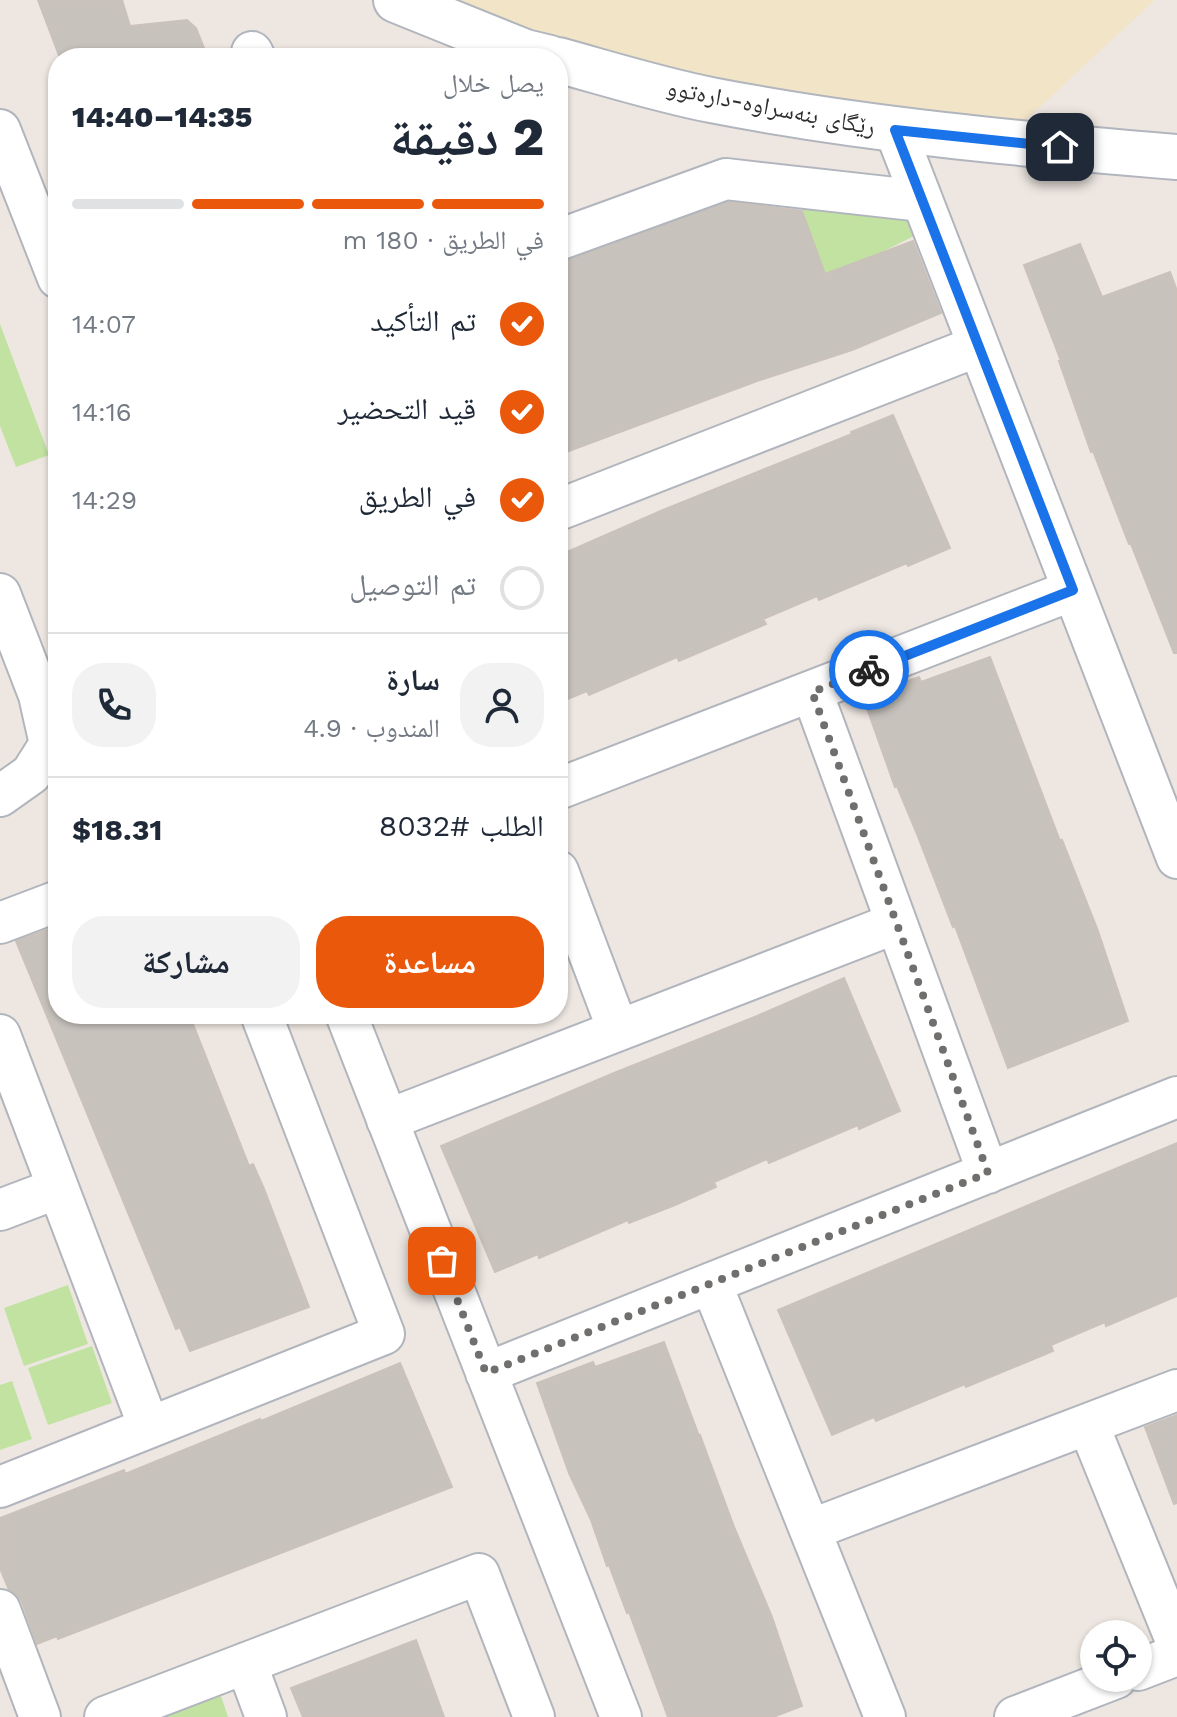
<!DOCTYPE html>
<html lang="ar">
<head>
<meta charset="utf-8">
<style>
  :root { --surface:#fff; --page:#f2f2f3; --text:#1f2937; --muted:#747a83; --line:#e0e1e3; --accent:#ea580c }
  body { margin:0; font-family:"Work Sans","Noto Naskh Arabic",sans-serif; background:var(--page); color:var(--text); direction:rtl; height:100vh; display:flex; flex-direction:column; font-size:30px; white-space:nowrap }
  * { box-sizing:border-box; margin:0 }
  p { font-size:26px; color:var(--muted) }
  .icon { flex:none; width:44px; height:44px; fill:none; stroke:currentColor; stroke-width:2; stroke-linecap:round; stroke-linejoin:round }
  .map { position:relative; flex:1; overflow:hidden; direction:ltr }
  .details { position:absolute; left:48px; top:48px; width:520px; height:976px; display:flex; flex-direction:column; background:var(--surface); border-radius:32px; box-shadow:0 2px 6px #0004; direction:rtl }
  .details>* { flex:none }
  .controls { position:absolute; left:1080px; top:1620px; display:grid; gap:16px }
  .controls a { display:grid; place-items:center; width:72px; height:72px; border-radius:50%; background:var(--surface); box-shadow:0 2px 6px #0004; font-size:40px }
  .pin { position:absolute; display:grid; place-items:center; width:68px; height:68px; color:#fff; margin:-34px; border-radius:16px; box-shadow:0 4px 12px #0006 }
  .courier { position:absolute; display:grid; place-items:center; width:80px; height:80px; margin:-40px; border:6px solid #1a73e8; border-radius:50%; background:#fff; color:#222; box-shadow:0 2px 10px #0007 }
  .headline em { font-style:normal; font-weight:800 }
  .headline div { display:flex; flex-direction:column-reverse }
  .headline { display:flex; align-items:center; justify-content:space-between; height:136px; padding:0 24px }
  h1 { font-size:52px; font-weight:800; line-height:60px }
  .bar { display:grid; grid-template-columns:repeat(4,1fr); gap:12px 8px; align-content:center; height:96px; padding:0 24px }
  .bar i { height:10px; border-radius:6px; background:var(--line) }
  .bar .selected { background:var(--accent) }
  .bar p { grid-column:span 4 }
  .line { display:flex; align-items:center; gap:20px; padding:0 24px; border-top:2px solid var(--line) }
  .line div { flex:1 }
  .round { display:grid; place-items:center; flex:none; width:84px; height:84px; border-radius:32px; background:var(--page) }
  ol { padding:0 24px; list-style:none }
  li { display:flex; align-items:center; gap:24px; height:88px }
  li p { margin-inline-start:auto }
  li .icon { padding:8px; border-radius:50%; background:var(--accent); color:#fff; stroke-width:4 }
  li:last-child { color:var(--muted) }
  li i { width:44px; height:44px; border:4px solid var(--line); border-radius:50% }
  .button { display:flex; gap:16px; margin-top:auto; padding:16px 24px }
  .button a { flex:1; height:92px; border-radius:32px; background:var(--accent); color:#fff; font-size:32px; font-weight:800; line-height:92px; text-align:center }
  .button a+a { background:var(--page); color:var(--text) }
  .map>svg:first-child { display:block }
  .green { fill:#c1e2a1 }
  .sand { fill:#f1e4c7 }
  .building { fill:#c7c2bc; stroke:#cac2ba; stroke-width:2 }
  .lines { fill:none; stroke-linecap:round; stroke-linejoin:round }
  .street-casing { stroke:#b1b5bd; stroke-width:44 }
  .secondary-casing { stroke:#b1b5bd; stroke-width:48 }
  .street { stroke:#fff; stroke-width:40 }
  .secondary { stroke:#fff; stroke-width:44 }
  .done { stroke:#716f6d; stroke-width:8; stroke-dasharray:0 14.4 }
  .route { stroke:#1a73e8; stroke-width:10 }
  .labels { text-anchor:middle; stroke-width:6; stroke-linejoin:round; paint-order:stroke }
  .street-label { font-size:24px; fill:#2e2e2e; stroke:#fff }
</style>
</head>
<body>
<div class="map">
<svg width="1177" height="1717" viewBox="0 0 1177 1717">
  <rect width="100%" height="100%" fill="#eee7e1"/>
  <!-- green -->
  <path class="green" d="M797 197 906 211 916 235 870 258 825 274Z
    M0 324 49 455 16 467 0 426Z
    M68 1285 88 1344 24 1366 4 1308Z
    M92 1346 112 1403 48 1425 28 1368Z
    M12 1381 32 1439 0 1450V1385Z
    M221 1696 228 1717H160Z"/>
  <!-- sand -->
  <path class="sand" d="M396 0H1155L1002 142 895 130Z"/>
  <!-- building -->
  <path class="building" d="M38 0H122L130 26 187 20 196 28 208 58H60Z
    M729 202 802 211 825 274 913 241 941 313 852 350 757 381 558 455V262Z
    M1080 244 1102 297 1170 272 1177 291V653H1174L1131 544H1129L1093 451 1091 452 1059 361H1061L1024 265Z
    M893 415 950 548 908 566 907 563 819 600 817 596 763 619 766 624 679 661 677 657 589 695 587 691 558 703V556L663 510 852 434 851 432Z
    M990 657 1060 841 1062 840 1098 931 1128 1021 1008 1068 955 926 953 927 917 834 897 786 895 787 863 697 919 677 921 682Z
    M58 926V1014H189L249 1166 253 1164 264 1189 309 1307 190 1351 180 1327 176 1329 16 941Z
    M844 978 900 1111 859 1129 858 1125 769 1163 767 1159 714 1182 716 1187 675 1205 629 1223 628 1220 539 1258 538 1254 495 1272 441 1146 614 1073 757 1016Z
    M1177 1143V1296L1106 1326 1105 1322 1051 1345 1053 1351 966 1387 965 1384 876 1421 874 1417 832 1435 778 1310Z
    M664 1342 699 1436 700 1435 734 1527 772 1617 802 1706 773 1717H668L629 1612 627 1613 609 1565 607 1566 591 1520 569 1473 537 1383 593 1362 595 1367Z
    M400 1363 452 1487 58 1639 57 1636 37 1644 22 1602 15 1593 9 1590 0 1568V1518L124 1470 125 1474 260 1419 261 1421Z
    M1177 1415V1503L1174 1504 1145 1427Z
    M416 1640 444 1717H303L291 1688Z"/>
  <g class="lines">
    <defs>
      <path id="street" d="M252 52 255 58
        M0 130 58 278
        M895 130 1177 858
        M558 240 726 179 922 201
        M558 510 978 346
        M0 594 39 695 50 744 31 774 0 796
        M812 692 988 1173
        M558 789 1073 590
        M558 871 618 1030
        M0 923 58 901
        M346 1014 621 1717
        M0 1035 149 1427
        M387 1120 896 923
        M0 1210 58 1188
        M711 1283 885 1717
        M486 1373 1177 1097
        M1088 1424 1177 1643
        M0 1487 384 1334 261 1014
        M810 1530 1177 1390
        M0 1610 40 1717
        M246 1663 266 1717
        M1138 1670 1177 1655
        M105 1717 479 1574 534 1717
        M1015 1717 1116 1678"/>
      <path id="secondary" d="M396 0 525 52 550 58
        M558 60C609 74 660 90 711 100 865 130 1021 144 1177 157"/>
    </defs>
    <!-- street casing -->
    <use href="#street" class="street-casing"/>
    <!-- secondary casing -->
    <use href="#secondary" class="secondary-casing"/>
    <!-- street -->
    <use href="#street" class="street"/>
    <!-- secondary -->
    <use href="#secondary" class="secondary"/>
  </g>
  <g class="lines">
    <!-- done -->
    <path class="done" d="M442 1261 486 1373 988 1173 812 692 869 670"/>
    <!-- route -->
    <path class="route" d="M869 670 1073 590 895 130 1060 147"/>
  </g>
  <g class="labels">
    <!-- street labels -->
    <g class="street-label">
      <text transform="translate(771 107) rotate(11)" y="8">رێگای بنەسراوە-دارەتوو</text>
    </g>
  </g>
</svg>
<div class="controls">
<a><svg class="icon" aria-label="locate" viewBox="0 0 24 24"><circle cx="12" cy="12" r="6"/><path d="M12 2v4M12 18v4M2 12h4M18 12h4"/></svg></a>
</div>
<div class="pin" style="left:442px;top:1261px;background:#ea580c"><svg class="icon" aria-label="bag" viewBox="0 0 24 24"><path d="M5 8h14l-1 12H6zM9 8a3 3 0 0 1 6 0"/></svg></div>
<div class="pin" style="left:1060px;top:147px;background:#1f2937"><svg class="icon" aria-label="home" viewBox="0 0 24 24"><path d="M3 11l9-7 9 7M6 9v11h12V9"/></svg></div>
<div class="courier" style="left:869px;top:670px"><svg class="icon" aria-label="bike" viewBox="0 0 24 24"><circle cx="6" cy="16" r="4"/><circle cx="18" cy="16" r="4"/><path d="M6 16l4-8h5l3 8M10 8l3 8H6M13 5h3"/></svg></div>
<section class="details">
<div class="headline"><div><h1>2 دقيقة</h1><p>يصل خلال</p></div><em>14:35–14:40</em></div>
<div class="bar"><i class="selected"></i><i class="selected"></i><i class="selected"></i><i></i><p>في الطريق · 180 m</p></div>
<ol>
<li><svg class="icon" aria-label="check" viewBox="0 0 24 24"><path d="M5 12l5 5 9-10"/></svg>تم التأكيد<p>14:07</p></li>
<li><svg class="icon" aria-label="check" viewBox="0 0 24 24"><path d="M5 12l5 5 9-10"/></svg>قيد التحضير<p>14:16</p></li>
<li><svg class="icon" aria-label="check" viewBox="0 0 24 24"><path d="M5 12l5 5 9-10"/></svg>في الطريق<p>14:29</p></li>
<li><i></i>تم التوصيل</li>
</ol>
<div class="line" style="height:144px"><a class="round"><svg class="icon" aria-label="person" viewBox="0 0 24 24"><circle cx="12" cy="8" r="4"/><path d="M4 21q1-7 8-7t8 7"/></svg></a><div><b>سارة</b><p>المندوب · 4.9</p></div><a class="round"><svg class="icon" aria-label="phone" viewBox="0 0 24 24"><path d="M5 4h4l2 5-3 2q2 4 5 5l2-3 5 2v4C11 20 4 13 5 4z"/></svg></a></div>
<div class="line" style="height:104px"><div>الطلب #8032</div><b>$18.31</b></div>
<div class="button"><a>مساعدة</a><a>مشاركة</a></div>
</section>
</div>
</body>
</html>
